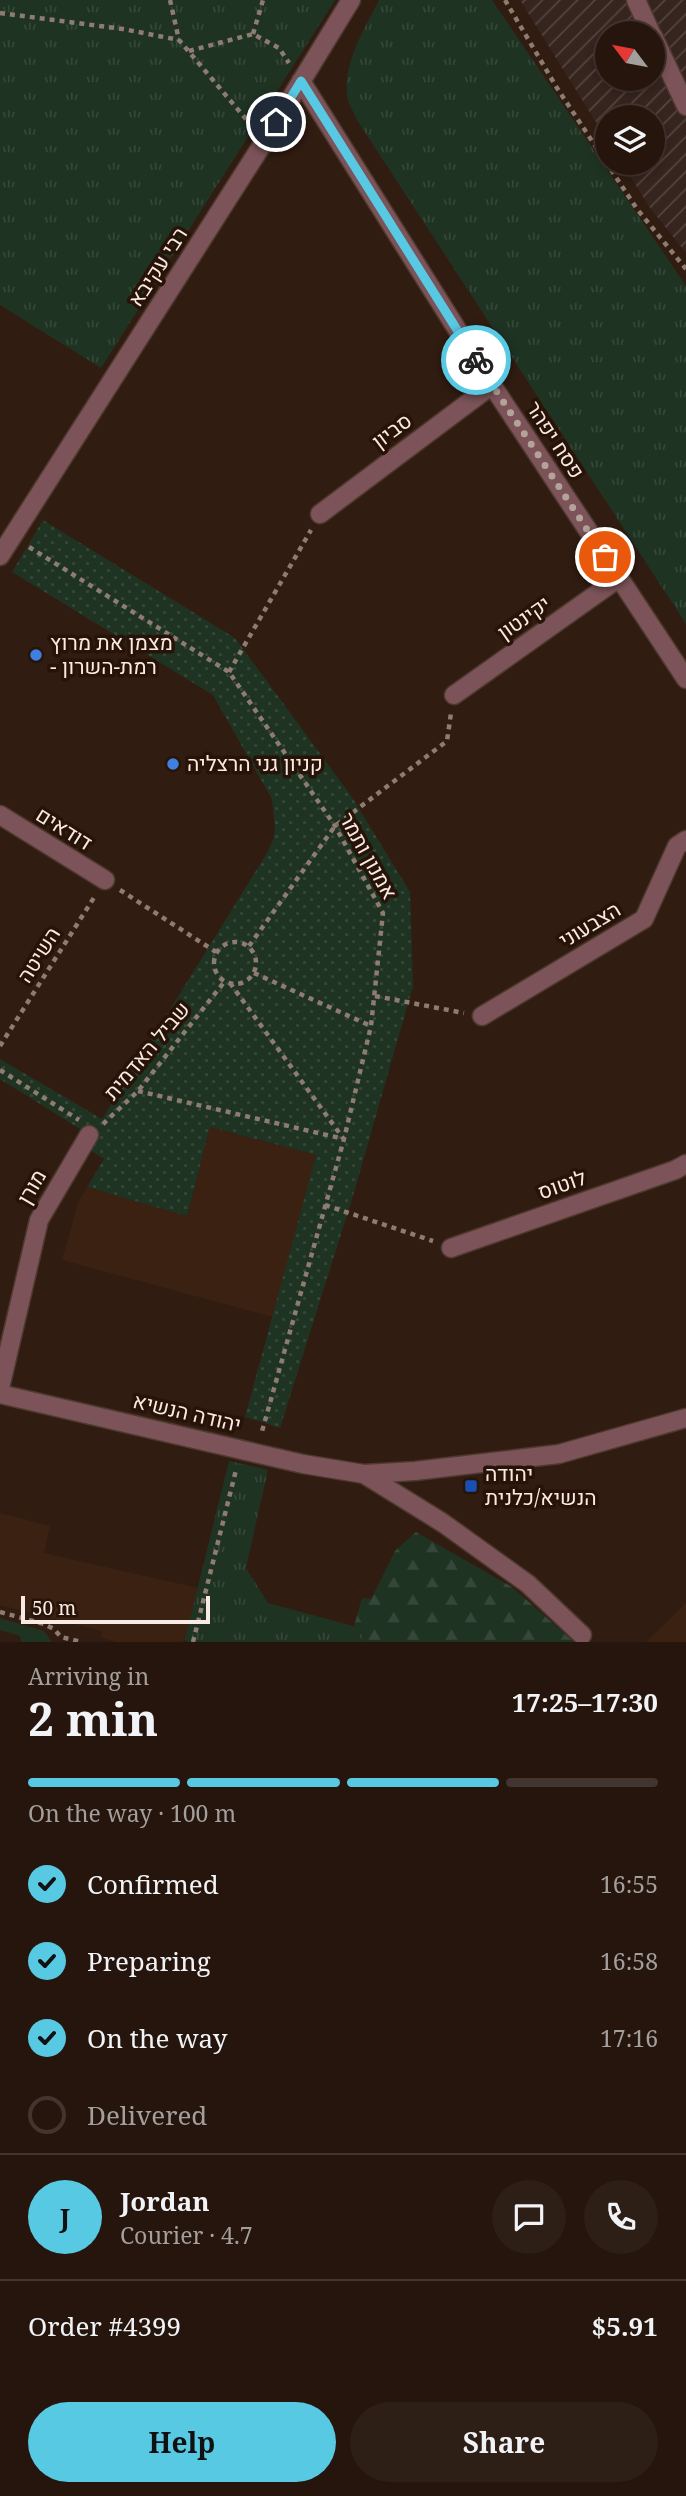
<!DOCTYPE html>
<html lang="en">
<head>
<meta charset="utf-8">
<style>
  :root { --surface:#25150d; --page:#2d1e16; --text:#f1f3f6; --muted:#a39f9d; --line:#42342e; --accent:#58c9e3 }
  body { margin:0; font-family:"Noto Serif",Heebo,serif; background:var(--page); color:var(--text); height:100vh; display:flex; flex-direction:column; font-size:26px; white-space:nowrap }
  * { box-sizing:border-box; margin:0 }
  p { font-size:23px; color:var(--muted) }
  .icon { flex:none; width:38px; height:38px; fill:none; stroke:currentColor; stroke-width:2; stroke-linecap:round; stroke-linejoin:round }
  .map { position:relative; height:1642px; overflow:hidden }
  .drawer { display:flex; flex-direction:column; background:var(--surface); flex:1 }
  .drawer>* { flex:none }
  .needle { width:46px; rotate:302deg }
  .tools { position:absolute; left:595px; top:21px; display:grid; gap:14px }
  .tools a { display:grid; place-items:center; width:70px; height:70px; border-radius:50%; background:var(--surface); box-shadow:0 4px 10px #0003,0 0 0 2px var(--line); font-size:35px }
  .scale { position:absolute; left:21px; bottom:18px; width:189px; box-sizing:border-box; padding-left:7px; border:4px solid #f9ebe3; border-top:0; font-size:19px; line-height:24px; white-space:nowrap; color:#f9ebe3; -webkit-text-stroke:5px #271308; paint-order:stroke }
  .pin { position:absolute; display:grid; place-items:center; width:60px; height:60px; color:#fff; margin:-30px; border:4px solid #fff; border-radius:50%; box-shadow:0 2px 7px #0007 }
  .courier { position:absolute; display:grid; place-items:center; width:70px; height:70px; margin:-35px; border:5px solid #58c9e3; border-radius:50%; background:#fff; color:#222; box-shadow:0 2px 9px #0007 }
  .headline em { font-style:normal; font-weight:700 }
  .headline div { display:flex; flex-direction:column-reverse }
  .headline { display:flex; align-items:center; justify-content:space-between; height:119px; padding:0 28px }
  h1 { font-size:46px; font-weight:700; line-height:52px }
  .bar { display:grid; grid-template-columns:repeat(4,1fr); gap:10px 7px; align-content:center; height:84px; padding:0 28px }
  .bar i { height:9px; border-radius:5px; background:var(--line) }
  .bar .on { background:var(--accent) }
  .bar p { grid-column:span 4 }
  .line { display:flex; align-items:center; gap:18px; padding:0 28px; border-top:2px solid var(--line) }
  .line div { flex:1 }
  .round { display:grid; place-items:center; flex:none; width:74px; height:74px; border-radius:37px; background:var(--page) }
  ol { padding:0 28px; list-style:none }
  li { display:flex; align-items:center; gap:21px; height:77px }
  li p { margin-inline-start:auto }
  li .icon { padding:7px; border-radius:50%; background:var(--accent); color:#111; stroke-width:4 }
  li:last-child { color:var(--muted) }
  li i { width:38px; height:38px; border:4px solid var(--line); border-radius:50% }
  .button { display:flex; gap:14px; margin-top:auto; padding:14px 28px }
  .button a { flex:1; height:80px; border-radius:42px; background:var(--accent); color:#111; font-size:28px; font-weight:700; line-height:80px; text-align:center }
  .button a+a { background:var(--page); color:var(--text) }
  .map>svg:first-child { display:block }
  .industrial { fill:url(#industrial-furrows); fill-rule:evenodd }
  .built { fill:#3b2111 }
  .grass { fill:url(#grass-tufts) }
  .forest { fill:url(#forest-firs) }
  .park { fill:url(#park-dots) }
  .garden { fill:#1f3323 }
  .lines { fill:none; stroke-linecap:round; stroke-linejoin:round }
  .minor-casing { stroke:#4d392e; stroke-width:21 }
  .path { stroke:#8e7c72; stroke-width:4.5; stroke-dasharray:5 5; stroke-linecap:butt }
  .minor { stroke:#7b5358; stroke-width:18 }
  .done { stroke:#b3a39a; stroke-width:7; stroke-dasharray:0 12.6 }
  .route { stroke:#58c9e3; stroke-width:9 }
  .shop-dot { fill:#3f7fe0; stroke:#271308; stroke-width:2.5 }
  .transit-dot { fill:#1a4fb4; stroke:#271308; stroke-width:2.5 }
  .labels { text-anchor:middle; stroke-width:7; stroke-linejoin:round; paint-order:stroke }
  .street-label { font-size:21px; fill:#f9ebe3; stroke:#271308 }
  .poi-label { font-size:21px; fill:#f9ebe3; stroke:#271308; text-anchor:start }
</style>
</head>
<body>
<div class="map">
<svg width="686" height="1642" viewBox="0 0 686 1642">
  <defs>
    <pattern id="industrial-furrows" width="10" height="10" patternUnits="userSpaceOnUse" patternTransform="scale(1.75)"><rect width="10" height="10" fill="#36241e"/><path d="M-1 1l2-2M0 10L10 0M9 11l2-2" fill="none" stroke="#54443f"/></pattern>
    <pattern id="grass-tufts" width="24" height="20" patternUnits="userSpaceOnUse" patternTransform="scale(1.75)"><rect width="24" height="20" fill="#1f3323"/><path d="M3 7l-1-3M5 7V3M7 7l1-3M15 17l-1-3M17 17v-4M19 17l1-3" fill="none" stroke="#354738"/></pattern>
    <pattern id="forest-firs" width="22" height="20" patternUnits="userSpaceOnUse" patternTransform="scale(1.75)"><rect width="22" height="20" fill="#1f3323"/><path d="M5 1l3.5 6h-7zM16 11l3.5 6h-7z" fill="#354738"/></pattern>
    <pattern id="park-dots" width="8" height="8" patternUnits="userSpaceOnUse" patternTransform="scale(1.75)"><rect width="8" height="8" fill="#1f3323"/><path d="M2 2h.1M6 6h.1" fill="none" stroke="#354738" stroke-width="1.8" stroke-linecap="round"/></pattern>
  </defs>
  <rect width="100%" height="100%" fill="#311c11"/>
  <!-- industrial -->
  <path class="industrial" d="M520 0H686V253L650 208 622 163H653V117H607V140ZM607 33H653V79H607Z"/>
  <!-- built -->
  <path class="built" d="M210 1127 316 1155 273 1317 62 1260 78 1203 87 1187 187 1216Z
    M0 1513 50 1526 44 1553 198 1588 185 1640 180 1642H116L101 1637 102 1631 0 1605Z
    M686 1603V1642H646Z"/>
  <!-- grass -->
  <path class="grass" d="M0 0H335L101 368 0 305Z
    M379 0H492L686 286V624L357 120C354 112 347 102 347 94 344 61 365 28 379 0Z
    M229 1461 268 1470 246 1568 268 1603 364 1629 361 1642H188L185 1640 180 1642 185 1639Z"/>
  <!-- forest -->
  <path class="forest" d="M416 1532 512 1587 574 1642H361L364 1629 354 1626 362 1598 371 1599 395 1551Z"/>
  <!-- park -->
  <path class="park" d="M43 520 235 638 352 797 410 892 413 986 353 1196 280 1428 245 1417 316 1155 210 1127 187 1216 87 1187 104 1159 90 1150 96 1139 0 1079V1059L102 1119 267 853 273 840 275 829 272 799 213 695 12 572Z"/>
  <!-- garden -->
  <path class="garden" d="M0 1618 44 1631 52 1642H21L20 1636 0 1630Z"/>
  <g class="lines">
    <defs>
      <path id="minor" d="M636 0 651 33
        M653 36 686 106
        M301 81 492 385 686 679
        M320 514 492 385
        M0 556 264 142 351 0
        M454 695 619 578
        M0 815 105 880
        M482 1016 644 919 677 846 686 840
        M451 1248 675 1170 686 1164
        M0 1388 39 1220 89 1135
        M0 1394 303 1464 364 1474 415 1471 559 1454 686 1418
        M364 1474 443 1523 528 1584 582 1635"/>
    </defs>
    <!-- minor casing -->
    <use href="#minor" class="minor-casing"/>
    <!-- path -->
    <path class="path" d="M170 0 179 40 251 125
      M505 0 557 88 637 209 686 269
      M0 13 123 29 179 40
      M253 34 263 0
      M189 51 253 34 279 48 289 63
      M29 547 229 672 335 826 383 913 371 1026 344 1139 261 1435
      M229 672 311 530
      M120 890 216 952
      M214 963a21 21 0 1 1 42 0a21 21 0 1 1-42 0Z
      M249 946 335 826 447 741 451 713
      M254 973 371 1026
      M230 983 343 1138
      M375 996 464 1013
      M0 1046 95 896
      M0 1070 79 1120
      M138 1091 344 1139
      M103 1124 138 1091 225 981
      M325 1205 433 1241
      M0 1612 44 1624 54 1629 61 1637 82 1642
      M193 1642 236 1470"/>
    <!-- minor -->
    <use href="#minor" class="minor"/>
  </g>
  <g class="lines">
    <!-- done -->
    <path class="done" d="M476 360 605 557"/>
    <!-- route -->
    <path class="route" d="M276 122 301 81 476 360"/>
  </g>
  <!-- markers -->
  <g class="shop-dot">
    <circle cx="36" cy="655" r="7"/>
    <circle cx="173" cy="764" r="7"/>
  </g>
  <rect class="transit-dot" x="464" y="1479" width="14" height="14" rx="3.5"/>
  <g class="labels">
    <!-- street labels -->
    <g class="street-label">
      <text transform="translate(158 267) rotate(-57)" y="7">רבי עקיבא</text>
      <text transform="translate(392 431) rotate(-37)" y="7">סביון</text>
      <text transform="translate(555 440) rotate(57)" y="7">פסח יפהר</text>
      <text transform="translate(524 618) rotate(-35)" y="7">יקינטון</text>
      <text transform="translate(64 829) rotate(32)" y="7">דודאים</text>
      <text transform="translate(368 856) rotate(61)" y="7">אמנון ותמר</text>
      <text transform="translate(590 925) rotate(-31)" y="7">הצבעוני</text>
      <text transform="translate(39 955) rotate(-58)" y="7">השיטה</text>
      <text transform="translate(147 1051) rotate(-50)" y="7">שביל האדמית</text>
      <text transform="translate(562 1185) rotate(-19)" y="7">לוטוס</text>
      <text transform="translate(32 1187) rotate(-60)" y="7">מורן</text>
      <text transform="translate(187 1413) rotate(13)" y="7">יהודה הנשיא</text>
    </g>
    <!-- poi labels -->
    <g class="poi-label">
      <text x="50" y="650">מצמן את מרוץ<tspan x="50" dy="24">- רמת-השרון</tspan></text>
      <text x="187" y="771">קניון גני הרצליה</text>
      <text x="485" y="1481">יהודה<tspan x="485" dy="24">הנשיא/כלנית</tspan></text>
    </g>
  </g>
</svg>
<div class="tools">
<a><svg class="needle" viewBox="-14 -14 28 28"><path d="M0-13l5 13h-10z" fill="#e53935"/><path d="M0 13l5-13h-10z" fill="#a39f9d"/></svg></a>
<a><svg class="icon" aria-label="layers" viewBox="0 0 24 24"><path d="M12 4l9 5-9 5-9-5zM3 14l9 5 9-5"/></svg></a>
</div>
<div class="scale">50 m</div>
<div class="pin" style="left:605px;top:557px;background:#ea580c"><svg class="icon" aria-label="bag" viewBox="0 0 24 24"><path d="M5 8h14l-1 12H6zM9 8a3 3 0 0 1 6 0"/></svg></div>
<div class="pin" style="left:276px;top:122px;background:#1f2937"><svg class="icon" aria-label="home" viewBox="0 0 24 24"><path d="M3 11l9-7 9 7M6 9v11h12V9"/></svg></div>
<div class="courier" style="left:476px;top:360px"><svg class="icon" aria-label="bike" viewBox="0 0 24 24"><circle cx="6" cy="16" r="4"/><circle cx="18" cy="16" r="4"/><path d="M6 16l4-8h5l3 8M10 8l3 8H6M13 5h3"/></svg></div>
</div>
<section class="drawer">
<div class="headline"><div><h1>2 min</h1><p>Arriving in</p></div><em>17:25–17:30</em></div>
<div class="bar"><i class="on"></i><i class="on"></i><i class="on"></i><i></i><p>On the way · 100 m</p></div>
<ol>
<li><svg class="icon" aria-label="check" viewBox="0 0 24 24"><path d="M5 12l5 5 9-10"/></svg>Confirmed<p>16:55</p></li>
<li><svg class="icon" aria-label="check" viewBox="0 0 24 24"><path d="M5 12l5 5 9-10"/></svg>Preparing<p>16:58</p></li>
<li><svg class="icon" aria-label="check" viewBox="0 0 24 24"><path d="M5 12l5 5 9-10"/></svg>On the way<p>17:16</p></li>
<li><i></i>Delivered</li>
</ol>
<div class="line" style="height:126px"><b class="round" style="background:var(--accent);color:#111">J</b><div><b>Jordan</b><p>Courier · 4.7</p></div><a class="round"><svg class="icon" aria-label="chat" viewBox="0 0 24 24"><path d="M4 5h16v11H9l-5 4z"/></svg></a><a class="round"><svg class="icon" aria-label="phone" viewBox="0 0 24 24"><path d="M5 4h4l2 5-3 2q2 4 5 5l2-3 5 2v4C11 20 4 13 5 4z"/></svg></a></div>
<div class="line" style="height:91px"><div>Order #4399</div><b>$5.91</b></div>
<div class="button"><a>Help</a><a>Share</a></div>
</section>
</body>
</html>
